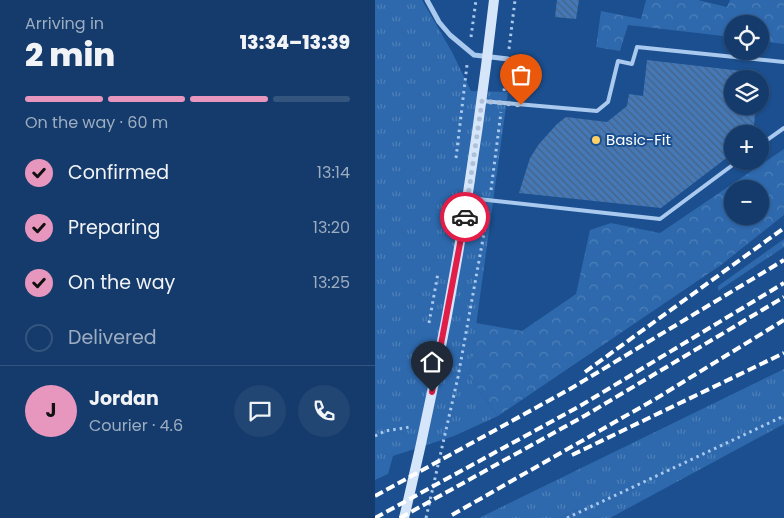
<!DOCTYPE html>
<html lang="en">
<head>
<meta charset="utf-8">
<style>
  :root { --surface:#143b6b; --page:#214673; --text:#f1f3f6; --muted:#9dadc1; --line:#33557e; --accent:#e797bd }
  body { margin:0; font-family:Poppins,sans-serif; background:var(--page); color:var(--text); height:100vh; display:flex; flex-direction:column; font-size:19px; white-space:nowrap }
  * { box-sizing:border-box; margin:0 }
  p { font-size:16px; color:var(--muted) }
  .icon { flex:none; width:28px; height:28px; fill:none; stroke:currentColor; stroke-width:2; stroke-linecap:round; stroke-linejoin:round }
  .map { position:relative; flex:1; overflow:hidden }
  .side { display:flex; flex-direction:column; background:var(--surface); width:375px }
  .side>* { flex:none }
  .fabs { position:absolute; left:349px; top:15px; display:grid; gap:10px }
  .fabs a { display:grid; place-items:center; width:45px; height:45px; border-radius:50%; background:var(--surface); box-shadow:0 1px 4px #0004,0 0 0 1px var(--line); font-size:25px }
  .pin { position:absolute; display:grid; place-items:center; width:42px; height:42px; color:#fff; margin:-51px -21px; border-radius:50% 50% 50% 0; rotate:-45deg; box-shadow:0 0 5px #0007 }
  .pin .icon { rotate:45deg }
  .courier { position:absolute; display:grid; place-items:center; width:50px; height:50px; margin:-25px; border:4px solid #e11d48; border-radius:50%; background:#fff; color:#222; box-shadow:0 1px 6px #0007 }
  .summary em { font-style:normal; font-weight:800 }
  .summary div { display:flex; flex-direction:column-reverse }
  .summary { display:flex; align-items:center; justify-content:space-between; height:85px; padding:0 25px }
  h1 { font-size:32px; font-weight:800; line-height:38px }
  .bar { display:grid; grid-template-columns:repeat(4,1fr); gap:8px 5px; align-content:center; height:60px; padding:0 25px }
  .bar i { height:6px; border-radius:4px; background:var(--line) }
  .bar .current { background:var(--accent) }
  .bar p { grid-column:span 4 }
  .line { display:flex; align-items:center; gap:12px; padding:0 25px; border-top:1px solid var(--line) }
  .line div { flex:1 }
  .round { display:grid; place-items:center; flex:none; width:52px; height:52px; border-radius:26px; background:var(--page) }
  ol { padding:0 25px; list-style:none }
  li { display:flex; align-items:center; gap:15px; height:55px }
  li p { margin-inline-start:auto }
  li .icon { padding:5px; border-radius:50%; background:var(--accent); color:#111; stroke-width:4 }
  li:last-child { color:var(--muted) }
  li i { width:28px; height:28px; border:2px solid var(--line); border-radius:50% }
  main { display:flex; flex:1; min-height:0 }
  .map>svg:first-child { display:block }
  .grass { fill:url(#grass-tufts) }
  .forest { fill:url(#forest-crowns); fill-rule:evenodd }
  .building { fill:url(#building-back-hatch) }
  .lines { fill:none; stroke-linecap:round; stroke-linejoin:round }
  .path { stroke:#a9c9ee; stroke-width:3; stroke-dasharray:2.5 4; stroke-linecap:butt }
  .service { stroke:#a9c9ee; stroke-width:4 }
  .minor { stroke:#a9c9ee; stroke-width:5 }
  .secondary { stroke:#d6e6fa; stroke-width:10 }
  .rail { stroke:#fff; stroke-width:4; stroke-dasharray:9 4; stroke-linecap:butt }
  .done { stroke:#afc1d8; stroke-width:5; stroke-dasharray:0 9 }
  .route { stroke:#e11d48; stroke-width:6 }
  .poi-dot { fill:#ffd166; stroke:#1b4f8f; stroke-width:2 }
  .labels { text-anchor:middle; stroke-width:4; stroke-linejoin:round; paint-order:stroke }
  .poi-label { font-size:15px; fill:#fff; stroke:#1b4f8f; text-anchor:start }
</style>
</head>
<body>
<main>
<section class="side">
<div class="summary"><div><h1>2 min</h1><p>Arriving in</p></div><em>13:34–13:39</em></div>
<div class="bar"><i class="current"></i><i class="current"></i><i class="current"></i><i></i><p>On the way · 60 m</p></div>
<ol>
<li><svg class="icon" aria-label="check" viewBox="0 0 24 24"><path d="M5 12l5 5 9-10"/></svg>Confirmed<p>13:14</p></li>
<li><svg class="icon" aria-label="check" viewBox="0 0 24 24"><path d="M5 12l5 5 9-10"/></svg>Preparing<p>13:20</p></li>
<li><svg class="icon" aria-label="check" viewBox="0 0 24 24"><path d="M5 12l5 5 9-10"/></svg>On the way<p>13:25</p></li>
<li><i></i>Delivered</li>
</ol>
<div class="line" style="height:90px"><b class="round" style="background:var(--accent);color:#111">J</b><div><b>Jordan</b><p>Courier · 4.6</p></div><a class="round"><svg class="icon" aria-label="chat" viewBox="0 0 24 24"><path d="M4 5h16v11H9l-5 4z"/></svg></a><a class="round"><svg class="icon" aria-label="phone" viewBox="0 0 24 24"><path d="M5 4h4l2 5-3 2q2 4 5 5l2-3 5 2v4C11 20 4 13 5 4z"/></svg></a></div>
</section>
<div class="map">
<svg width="409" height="518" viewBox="0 0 409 518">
  <defs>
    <pattern id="grass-tufts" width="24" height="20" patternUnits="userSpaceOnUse" patternTransform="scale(1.25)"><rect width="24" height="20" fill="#2e69ad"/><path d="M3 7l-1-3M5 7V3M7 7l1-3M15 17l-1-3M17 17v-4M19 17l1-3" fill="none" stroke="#4d80b9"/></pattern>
    <pattern id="forest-crowns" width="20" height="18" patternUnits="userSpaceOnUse" patternTransform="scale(1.25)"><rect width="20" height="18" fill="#2e69ad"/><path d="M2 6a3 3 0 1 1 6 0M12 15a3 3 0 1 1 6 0" fill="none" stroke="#4d80b9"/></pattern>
    <pattern id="building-back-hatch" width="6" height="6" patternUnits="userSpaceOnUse" patternTransform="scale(1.25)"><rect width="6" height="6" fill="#4478b7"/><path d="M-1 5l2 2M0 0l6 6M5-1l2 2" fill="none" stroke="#486282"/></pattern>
  </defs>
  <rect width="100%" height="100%" fill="#1b4f8f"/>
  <!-- grass -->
  <path class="grass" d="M0 0H47L77 52 96 91 133 92 94 377 123 416 79 436 18 456 13 474 0 480Z
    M409 239V247L343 291V286Z
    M409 369V424L235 518H224L201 510 184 518H104Z"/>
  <!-- forest -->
  <path class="forest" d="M271 0H323L352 7 355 0H409V44L385 41V24H358L357 37 253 25 245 51 221 47 226 11 266 19Z
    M409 149V215L346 265 123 416 94 377 101 323 147 331 201 294 215 230 236 223 285 233ZM358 189H385V216H358Z
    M201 510 224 518H184Z"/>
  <!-- building -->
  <path class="building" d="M182 0H204L201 19 180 17Z
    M272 60 384 73V79H358V106H381L378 134H358V153L286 208 144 193 155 158 164 144 182 124 191 117 232 122 252 106 254 94 268 96Z"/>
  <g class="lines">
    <!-- path -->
    <path class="path" d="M96 37 101 0
      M134 49 140 0
      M129 91 131 70
      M81 158 92 65
      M116 190 126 112
      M54 323 63 273
      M0 436 10 431 35 427
      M51 518 83 377 113 211
      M192 518 409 416"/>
    <!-- service -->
    <path class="service" d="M107 101 222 111 233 102 243 61 257 64 262 47 409 62
      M385 145 409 128
      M94 198 285 219 363 161"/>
    <!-- minor -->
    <path class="minor" d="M52 0 64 22 75 35 99 55 133 59"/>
    <!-- secondary -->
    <path class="secondary" d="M29 518C70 347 99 175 119 0"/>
    <!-- rail -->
    <path class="rail" d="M210 372 409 228
      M197 455 409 353
      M0 496 195 389 409 260
      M77 515 282 398 409 320
      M0 518 205 406 409 283
      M25 518 211 415 409 297"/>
  </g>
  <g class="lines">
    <!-- done -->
    <path class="done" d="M90 217 107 101 146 105"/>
    <!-- route -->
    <path class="route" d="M57 392 90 217"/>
  </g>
  <!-- markers -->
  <circle class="poi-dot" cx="221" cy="140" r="5"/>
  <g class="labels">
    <!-- poi labels -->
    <g class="poi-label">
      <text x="231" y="145">Basic-Fit</text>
    </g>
  </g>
</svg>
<div class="fabs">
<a><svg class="icon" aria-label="locate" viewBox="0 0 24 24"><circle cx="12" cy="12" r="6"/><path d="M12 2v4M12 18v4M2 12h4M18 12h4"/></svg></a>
<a><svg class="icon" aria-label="layers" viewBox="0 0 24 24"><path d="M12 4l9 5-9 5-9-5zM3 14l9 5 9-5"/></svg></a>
<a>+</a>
<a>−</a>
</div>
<div class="pin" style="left:146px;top:105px;background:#ea580c"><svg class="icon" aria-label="bag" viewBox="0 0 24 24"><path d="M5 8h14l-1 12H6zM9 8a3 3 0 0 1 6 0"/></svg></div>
<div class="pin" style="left:57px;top:392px;background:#1f2937"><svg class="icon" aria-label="home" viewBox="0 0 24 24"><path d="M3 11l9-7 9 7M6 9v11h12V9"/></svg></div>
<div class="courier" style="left:90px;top:217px"><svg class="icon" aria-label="car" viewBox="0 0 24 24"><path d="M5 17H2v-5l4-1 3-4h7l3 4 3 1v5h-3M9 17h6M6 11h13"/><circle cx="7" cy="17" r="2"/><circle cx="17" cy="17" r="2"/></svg></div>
</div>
</main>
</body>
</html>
